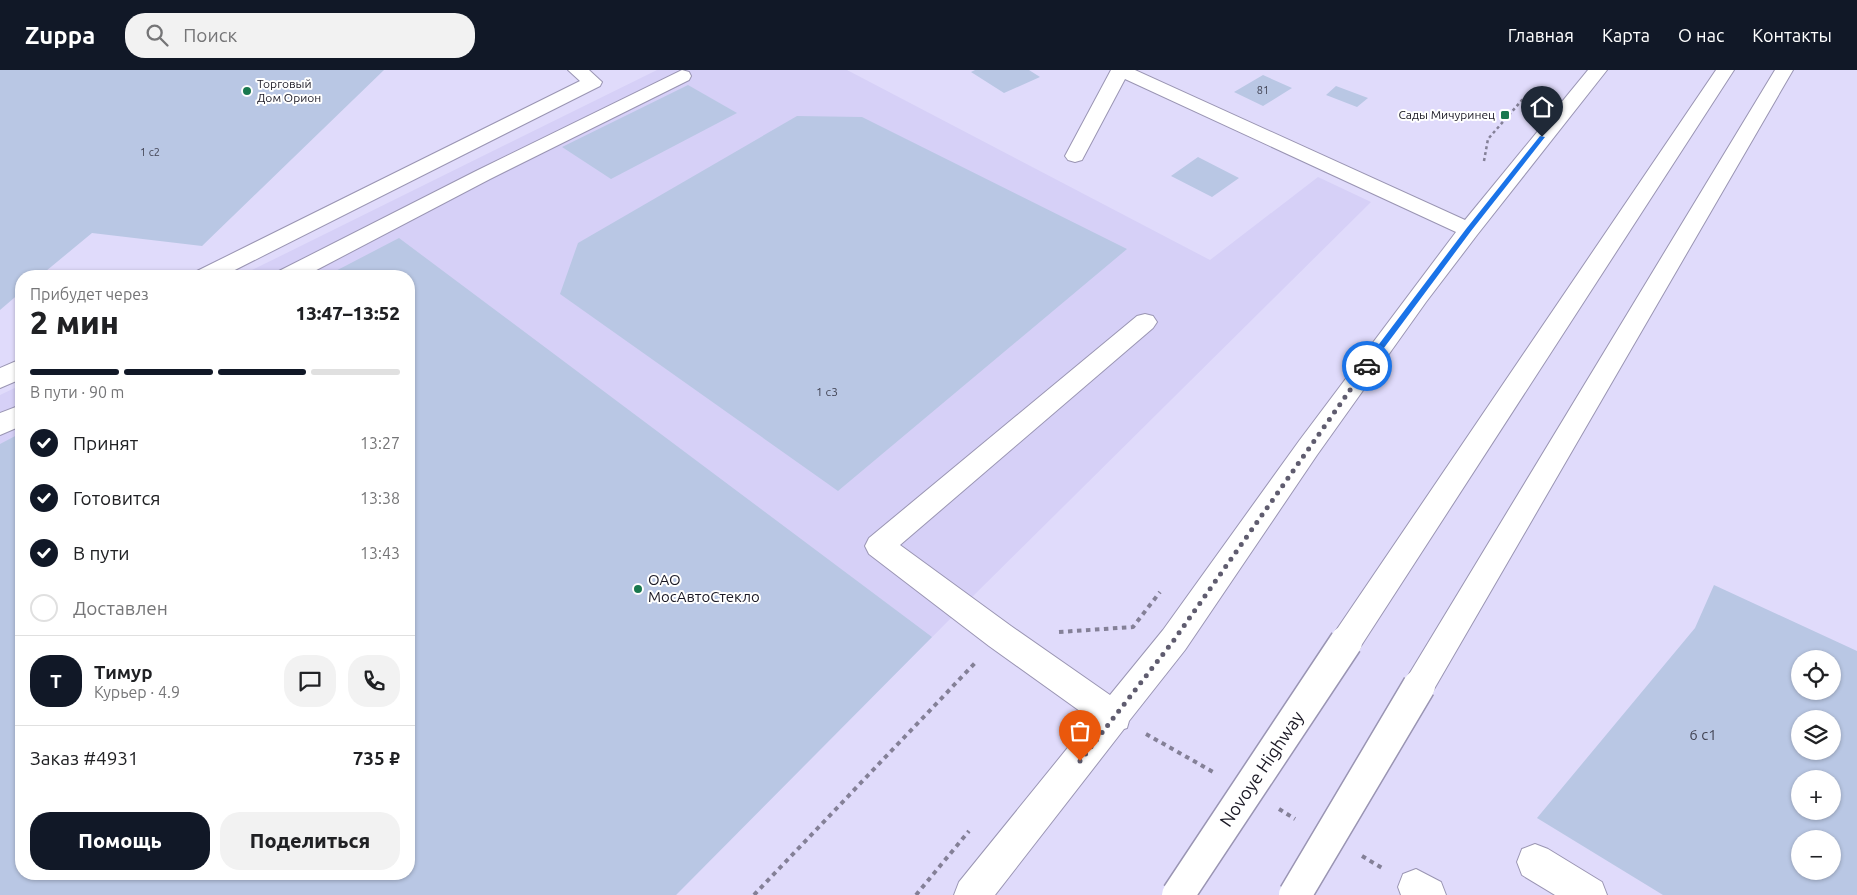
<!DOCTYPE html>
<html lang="ru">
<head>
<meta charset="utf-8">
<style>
  :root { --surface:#fff; --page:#f2f2f2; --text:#202124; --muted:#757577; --line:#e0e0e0; --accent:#111827 }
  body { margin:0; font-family:Ubuntu,sans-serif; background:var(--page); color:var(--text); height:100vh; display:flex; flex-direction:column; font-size:19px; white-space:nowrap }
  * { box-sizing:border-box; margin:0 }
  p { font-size:16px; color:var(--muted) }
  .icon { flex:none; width:28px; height:28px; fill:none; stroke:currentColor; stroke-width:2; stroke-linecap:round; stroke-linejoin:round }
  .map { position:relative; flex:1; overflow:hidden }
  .details { position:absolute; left:15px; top:200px; width:400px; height:610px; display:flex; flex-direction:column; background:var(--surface); border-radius:20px; box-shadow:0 1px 4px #0004 }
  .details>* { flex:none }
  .controls { position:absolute; left:1791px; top:580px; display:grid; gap:10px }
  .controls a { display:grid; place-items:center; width:50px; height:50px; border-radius:50%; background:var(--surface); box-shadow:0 1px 4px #0004; font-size:25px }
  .pin { position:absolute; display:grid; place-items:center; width:42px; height:42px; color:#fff; margin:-51px -21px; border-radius:50% 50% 50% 0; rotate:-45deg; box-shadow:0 0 5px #0007 }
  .pin .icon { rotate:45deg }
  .courier { position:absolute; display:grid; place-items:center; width:50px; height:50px; margin:-25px; border:4px solid #1a73e8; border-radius:50%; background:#fff; color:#222; box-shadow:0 1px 6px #0007 }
  .headline em { font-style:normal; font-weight:800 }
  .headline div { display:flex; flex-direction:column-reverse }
  .headline { display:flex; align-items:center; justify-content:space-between; height:85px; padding:0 15px }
  h1 { font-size:32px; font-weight:800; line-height:38px }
  .bar { display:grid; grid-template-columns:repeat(4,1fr); gap:8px 5px; align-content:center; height:60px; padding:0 15px }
  .bar i { height:6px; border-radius:4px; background:var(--line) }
  .bar .current { background:var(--accent) }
  .bar p { grid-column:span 4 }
  .line { display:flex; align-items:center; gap:12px; padding:0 15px; border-top:1px solid var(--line) }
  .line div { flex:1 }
  .round { display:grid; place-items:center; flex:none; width:52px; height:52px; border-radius:20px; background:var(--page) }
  ol { padding:0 15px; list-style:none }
  li { display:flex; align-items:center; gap:15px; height:55px }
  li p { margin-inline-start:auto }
  li .icon { padding:5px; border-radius:50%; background:var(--accent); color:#fff; stroke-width:4 }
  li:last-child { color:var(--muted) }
  li i { width:28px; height:28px; border:2px solid var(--line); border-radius:50% }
  .action { display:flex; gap:10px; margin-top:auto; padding:10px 15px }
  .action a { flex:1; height:58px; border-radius:20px; background:var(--accent); color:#fff; font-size:20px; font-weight:800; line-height:58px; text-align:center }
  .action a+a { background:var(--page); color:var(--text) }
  header { display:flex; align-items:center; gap:30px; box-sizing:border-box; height:70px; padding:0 25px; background:var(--accent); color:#fff }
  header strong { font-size:24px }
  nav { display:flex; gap:28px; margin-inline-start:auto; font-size:18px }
  .search { width:350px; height:45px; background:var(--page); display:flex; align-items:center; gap:12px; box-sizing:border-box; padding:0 18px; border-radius:20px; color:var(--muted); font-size:19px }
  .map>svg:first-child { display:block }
  .built { fill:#d6d0f7 }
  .building { fill:#b9c7e4; fill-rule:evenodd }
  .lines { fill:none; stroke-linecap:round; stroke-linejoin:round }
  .minor-casing { stroke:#9a95b3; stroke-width:2 }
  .major-casing { stroke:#9a95b3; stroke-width:2 }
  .path-far1 { stroke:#848097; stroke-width:2.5; stroke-dasharray:3 3; stroke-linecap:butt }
  .path { stroke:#848097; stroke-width:4; stroke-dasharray:4.5 4.5; stroke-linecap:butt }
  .minor { fill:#fff; fill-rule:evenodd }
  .major { fill:#fff; fill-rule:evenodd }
  .major-bridge-casing { stroke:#9a95b3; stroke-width:35; stroke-linecap:butt }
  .major-bridge { stroke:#fff; stroke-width:32 }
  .route { fill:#1a73e8 }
  .done { stroke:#5f5c6f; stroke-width:5; stroke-dasharray:0 9 }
  .poi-dot { fill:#19784e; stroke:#fff; stroke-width:2 }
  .labels { text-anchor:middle; stroke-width:4; stroke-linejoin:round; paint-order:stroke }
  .far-number-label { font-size:11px; fill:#424454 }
  .far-poi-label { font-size:12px; fill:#1a1824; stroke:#fff; text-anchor:start }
  .number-label { font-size:12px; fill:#424454 }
  .poi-label { font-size:15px; fill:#1a1824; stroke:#fff; text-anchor:start }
  .near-number-label { font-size:15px; fill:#424454 }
  .near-street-label { font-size:18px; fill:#1a1824; stroke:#fff }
</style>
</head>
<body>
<header>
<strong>Zuppa</strong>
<div class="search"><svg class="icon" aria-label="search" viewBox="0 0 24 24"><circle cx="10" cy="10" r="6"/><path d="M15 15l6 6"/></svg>Поиск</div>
<nav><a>Главная</a><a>Карта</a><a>О нас</a><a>Контакты</a></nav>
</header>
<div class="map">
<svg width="1857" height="825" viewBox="0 0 1857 825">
  <rect width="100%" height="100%" fill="#e0dbfb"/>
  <!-- built -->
  <path class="built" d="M657 0H847L1210 190 1318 107 1371 132 962 537 676 825H0V325L21 315V804H409V206H240Z"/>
  <!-- building -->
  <path class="building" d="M0 0H384L202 176 92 163 40 206H21V222L0 240Z
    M975 0H1029L1040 7 1004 23 971 2Z
    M1263 5 1292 18 1263 36 1234 22Z
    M688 15 737 43 611 109 562 77Z
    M1336 16 1368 28 1357 37 1326 25Z
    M797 46 862 47 1127 179 838 421 560 224 578 173Z
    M1198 87 1239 108 1212 127 1171 106Z
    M399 168 932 567 676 825H0V374L21 363V804H409V206H326Z
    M1714 515 1857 581V825H1663L1537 748 1695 558ZM1800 589H1832V621H1800ZM1800 649H1832V681H1800ZM1800 709H1832V741H1800ZM1800 769H1832V801H1800Z"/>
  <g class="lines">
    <defs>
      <path id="minor" d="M568 0H589L602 12 600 16 223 206H194L197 201 580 11Z
        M682 0 689 2 691 6 689 10 490 109 305 206H276L279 201 476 101Z
        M1111 0H1135L1465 150 1588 0H1607L1477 165 1426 232 1317 385 1185 580 1129 651 1127 658 1124 659 995 825H954L959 812 1091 649 989 576 869 484 865 476 869 468 1137 246 1145 244 1153 246 1157 252 1153 258 900 475 1011 556 1110 625 1163 560 1299 371 1456 162 1125 9 1082 90 1075 92 1068 90 1065 86Z
        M21 289V309L0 318V298Z
        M21 335V356L0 365V343Z
        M1535 774 1548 779 1602 812 1607 825H1555L1522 805 1517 792 1522 779Z
        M1416 799 1441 812 1446 825H1401L1398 817 1403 804Z"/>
      <path id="major" d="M1716 0H1734L1357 582 1346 586 1335 582 1330 572 1335 562Z
        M1775 0H1793L1430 626 1419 630 1408 626 1403 616 1408 606Z"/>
    </defs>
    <!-- minor casing -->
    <use href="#minor" class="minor-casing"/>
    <!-- major casing -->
    <use href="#major" class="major-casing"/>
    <!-- path-far1 -->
    <path class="path-far1" d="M1484 91 1488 69 1522 30 1543 18"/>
    <!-- path -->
    <path class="path" d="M1059 562 1133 557 1160 522
      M1146 664 1215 703
      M1279 739 1295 749
      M1362 786 1382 798
      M754 825 976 592
      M916 825 969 761"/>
    <!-- minor -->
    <use href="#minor" class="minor"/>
    <!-- major -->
    <use href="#major" class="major"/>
    <defs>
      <path id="major-bridge" d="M1178 825 1346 572
        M1295 825 1419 616"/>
    </defs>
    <!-- major-bridge casing -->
    <use href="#major-bridge" class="major-bridge-casing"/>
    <!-- major-bridge -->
    <use href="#major-bridge" class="major-bridge"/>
  </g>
  <!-- route -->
  <path class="route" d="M1540 66 1545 67 1471 161 1369 298H1364V294L1466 159Z"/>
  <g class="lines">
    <!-- done -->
    <path class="done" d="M1080 691 1174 570 1367 296"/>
  </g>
  <!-- markers -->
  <g class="poi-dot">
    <circle cx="247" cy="21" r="5"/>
    <rect x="1500" y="40" width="10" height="10" rx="2.5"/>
    <circle cx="638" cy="519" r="5"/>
  </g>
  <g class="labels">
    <!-- far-number labels -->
    <g class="far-number-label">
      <text x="1263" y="24">81</text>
      <text x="150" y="86">1 с2</text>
    </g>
    <!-- far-poi labels -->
    <g class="far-poi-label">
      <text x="257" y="18">Торговый<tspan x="257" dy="14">Дом Орион</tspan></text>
      <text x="1495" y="49" text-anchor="end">Сады Мичуринец</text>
    </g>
    <!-- number labels -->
    <g class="number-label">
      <text x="827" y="326">1 с3</text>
    </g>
    <!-- poi labels -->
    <g class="poi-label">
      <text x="648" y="515">ОАО<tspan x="648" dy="17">МосАвтоСтекло</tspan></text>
    </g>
    <!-- near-number labels -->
    <g class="near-number-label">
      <text x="1703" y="670">6 с1</text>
    </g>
    <!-- near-street labels -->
    <g class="near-street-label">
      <text transform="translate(1262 699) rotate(-56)" y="6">Novoye Highway</text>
    </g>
  </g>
</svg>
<div class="controls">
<a><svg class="icon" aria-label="locate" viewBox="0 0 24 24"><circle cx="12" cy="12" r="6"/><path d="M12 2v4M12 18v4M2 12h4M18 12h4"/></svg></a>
<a><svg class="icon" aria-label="layers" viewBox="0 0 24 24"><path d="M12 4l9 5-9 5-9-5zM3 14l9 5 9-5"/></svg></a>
<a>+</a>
<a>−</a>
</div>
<div class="pin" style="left:1080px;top:691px;background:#ea580c"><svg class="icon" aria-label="bag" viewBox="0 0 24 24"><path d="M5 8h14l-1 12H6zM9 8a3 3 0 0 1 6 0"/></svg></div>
<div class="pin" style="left:1542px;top:67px;background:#1f2937"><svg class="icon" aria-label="home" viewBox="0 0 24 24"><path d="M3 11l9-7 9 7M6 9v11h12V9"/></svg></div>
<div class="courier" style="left:1367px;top:296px"><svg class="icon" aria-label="car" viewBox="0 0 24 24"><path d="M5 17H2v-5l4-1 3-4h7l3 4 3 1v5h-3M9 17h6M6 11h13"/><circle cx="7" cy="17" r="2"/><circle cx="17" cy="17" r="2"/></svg></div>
<section class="details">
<div class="headline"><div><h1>2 мин</h1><p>Прибудет через</p></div><em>13:47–13:52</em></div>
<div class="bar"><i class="current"></i><i class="current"></i><i class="current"></i><i></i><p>В пути · 90 m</p></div>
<ol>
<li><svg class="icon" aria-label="check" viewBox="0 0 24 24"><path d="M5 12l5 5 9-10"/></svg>Принят<p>13:27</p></li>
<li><svg class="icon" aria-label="check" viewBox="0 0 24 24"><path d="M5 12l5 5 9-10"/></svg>Готовится<p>13:38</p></li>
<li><svg class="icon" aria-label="check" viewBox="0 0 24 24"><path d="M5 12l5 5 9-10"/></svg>В пути<p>13:43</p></li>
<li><i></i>Доставлен</li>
</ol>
<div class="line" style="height:90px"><b class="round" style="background:var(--accent);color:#fff">Т</b><div><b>Тимур</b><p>Курьер · 4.9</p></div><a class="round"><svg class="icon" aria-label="chat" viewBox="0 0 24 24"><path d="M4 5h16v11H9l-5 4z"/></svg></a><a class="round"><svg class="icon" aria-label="phone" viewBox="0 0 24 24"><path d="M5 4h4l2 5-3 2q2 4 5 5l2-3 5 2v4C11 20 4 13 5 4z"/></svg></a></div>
<div class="line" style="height:65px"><div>Заказ #4931</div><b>735 ₽</b></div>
<div class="action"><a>Помощь</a><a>Поделиться</a></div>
</section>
</div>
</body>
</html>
